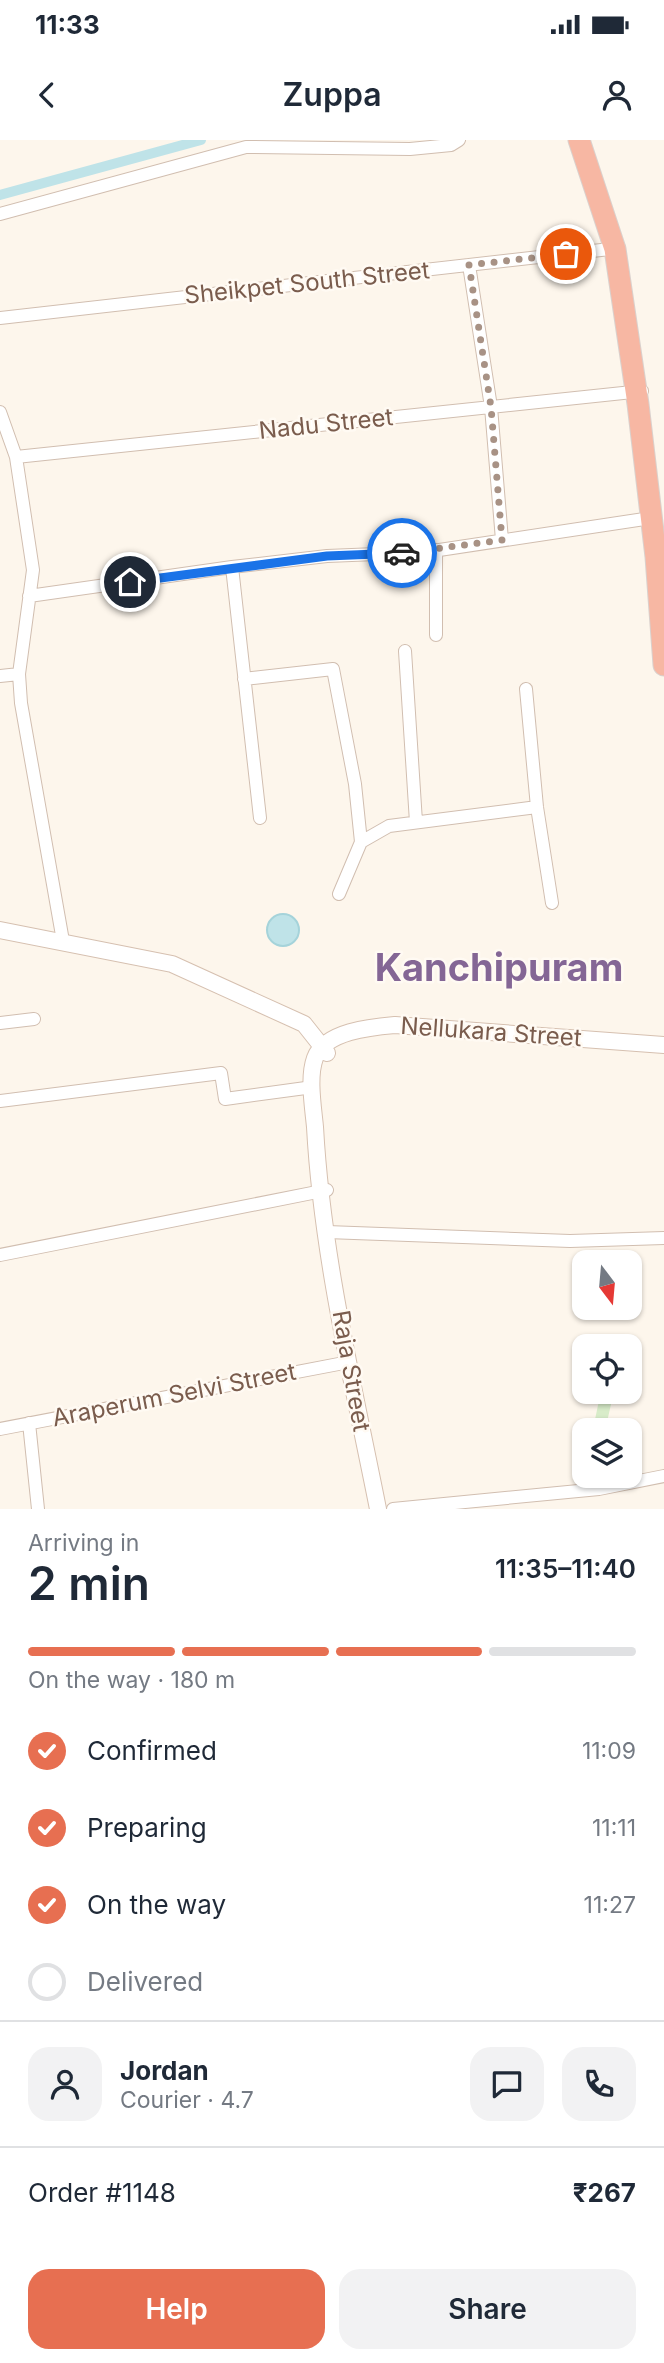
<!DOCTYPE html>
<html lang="en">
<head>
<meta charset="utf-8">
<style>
  :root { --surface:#fff; --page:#f2f2f3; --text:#1f2937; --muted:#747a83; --line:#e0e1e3; --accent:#e76f51 }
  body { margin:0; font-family:Inter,sans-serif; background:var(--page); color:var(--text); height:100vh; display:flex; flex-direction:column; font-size:26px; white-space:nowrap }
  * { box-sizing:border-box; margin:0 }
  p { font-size:23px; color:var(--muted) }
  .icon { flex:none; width:38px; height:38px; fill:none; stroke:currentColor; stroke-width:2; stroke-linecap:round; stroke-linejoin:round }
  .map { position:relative; height:1369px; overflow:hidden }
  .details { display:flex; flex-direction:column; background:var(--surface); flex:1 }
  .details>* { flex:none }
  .needle { width:46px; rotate:164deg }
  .fabs { position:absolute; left:572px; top:1110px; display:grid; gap:14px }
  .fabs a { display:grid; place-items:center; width:70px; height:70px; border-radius:14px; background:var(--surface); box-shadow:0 2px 5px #0004; font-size:35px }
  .pin { position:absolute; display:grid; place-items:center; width:60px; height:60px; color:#fff; margin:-30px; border:4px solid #fff; border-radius:50%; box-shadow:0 2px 7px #0007 }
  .courier { position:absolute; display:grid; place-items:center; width:70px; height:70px; margin:-35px; border:5px solid #1a73e8; border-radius:50%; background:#fff; color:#222; box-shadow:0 2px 9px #0007 }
  .head em { font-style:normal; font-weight:600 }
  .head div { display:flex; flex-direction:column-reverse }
  .head { display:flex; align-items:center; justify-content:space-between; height:119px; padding:0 28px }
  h1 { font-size:46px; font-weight:600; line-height:52px }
  .bar { display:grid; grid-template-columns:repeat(4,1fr); gap:10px 7px; align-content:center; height:84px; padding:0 28px }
  .bar i { height:9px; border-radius:5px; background:var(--line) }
  .bar .on { background:var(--accent) }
  .bar p { grid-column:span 4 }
  .line { display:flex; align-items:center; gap:18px; padding:0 28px; border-top:2px solid var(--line) }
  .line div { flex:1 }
  .round { display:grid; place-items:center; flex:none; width:74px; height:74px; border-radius:21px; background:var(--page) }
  ol { padding:0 28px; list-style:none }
  li { display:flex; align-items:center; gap:21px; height:77px }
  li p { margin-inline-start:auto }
  li .icon { padding:7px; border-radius:50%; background:var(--accent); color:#fff; stroke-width:4 }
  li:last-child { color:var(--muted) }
  li i { width:38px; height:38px; border:4px solid var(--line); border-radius:50% }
  .primary-button { display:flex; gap:14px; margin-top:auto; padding:14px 28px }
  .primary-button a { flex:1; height:80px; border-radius:21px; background:var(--accent); color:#fff; font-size:28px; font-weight:600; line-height:80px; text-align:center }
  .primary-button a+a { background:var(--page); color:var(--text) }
  .status { display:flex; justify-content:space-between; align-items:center; height:49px; padding:0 35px; background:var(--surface); direction:ltr }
  .status svg { height:19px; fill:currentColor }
  header { display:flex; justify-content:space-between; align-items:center; height:91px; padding:0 28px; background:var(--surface); font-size:32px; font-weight:600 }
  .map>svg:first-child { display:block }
  .green { fill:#d8ecc9 }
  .water { fill:#bfe3e8; stroke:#a5d3da; stroke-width:2 }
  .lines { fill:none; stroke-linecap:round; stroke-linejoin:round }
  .canal { stroke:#bfe3e8; stroke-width:10 }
  .street-casing { stroke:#d1beb0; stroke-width:14 }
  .secondary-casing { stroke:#d6c0b0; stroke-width:18 }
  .highway-casing { stroke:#dad1cd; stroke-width:23 }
  .street { stroke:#fff; stroke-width:12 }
  .secondary { stroke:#fff; stroke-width:16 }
  .highway { stroke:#f7b7a3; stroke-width:21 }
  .done { stroke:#a89285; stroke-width:7; stroke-dasharray:0 12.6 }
  .route { stroke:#1a73e8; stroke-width:9 }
  .labels { text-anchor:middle; stroke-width:5; stroke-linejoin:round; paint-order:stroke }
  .street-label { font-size:24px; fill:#7a5c4d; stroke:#fffaf3 }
  .town-label { font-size:38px; font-weight:bold; fill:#846695; stroke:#fffaf3 }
</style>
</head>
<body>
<div class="status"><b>11:33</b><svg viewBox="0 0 49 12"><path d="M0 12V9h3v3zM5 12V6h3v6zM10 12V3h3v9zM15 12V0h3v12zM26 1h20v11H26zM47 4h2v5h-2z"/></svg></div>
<header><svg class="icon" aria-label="back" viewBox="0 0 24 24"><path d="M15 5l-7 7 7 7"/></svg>Zuppa<svg class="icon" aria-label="person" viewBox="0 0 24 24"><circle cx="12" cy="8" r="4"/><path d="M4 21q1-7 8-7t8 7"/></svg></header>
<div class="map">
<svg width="664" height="1369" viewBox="0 0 664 1369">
  <rect width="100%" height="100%" fill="#fdf6ec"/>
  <!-- green -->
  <path class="green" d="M601 1251H614L607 1282 633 1288 630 1298V1290L593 1289Z"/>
  <!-- water -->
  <path class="water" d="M267 790a16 16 0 1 1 32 0a16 16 0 1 1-32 0Z"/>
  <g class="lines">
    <!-- canal -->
    <path class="canal" d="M0 55 201 0"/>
    <defs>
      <path id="street" d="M0 74 246 7 410 9 451 5 459 0
        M469 125 491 267 502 400
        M0 178 619 108
        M0 272 16 317 33 430 19 534 21 563 63 801
        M16 317 642 251
        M232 427 260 678
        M29 456 232 427 327 416 426 412 651 378
        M436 495V410
        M405 511 416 682
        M0 536 19 534
        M244 539 333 529 355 644 361 702
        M526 549 537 667 552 763
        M339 754 361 702 389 686 537 667
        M0 883 34 879
        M0 961 221 933 225 959 313 947
        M327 1092 570 1101 664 1098
        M0 1115 327 1050
        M29 1283 38 1369
        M0 1289 349 1222
        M393 1369 599 1349 664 1336"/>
      <path id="secondary" d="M0 790 172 824 304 884 327 913
        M378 1369C353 1243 322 1115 315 987 313 966 308 937 315 918 325 891 372 887 395 885L664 905"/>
      <path id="highway" d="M579 0 615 109 638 264 656 417 664 525"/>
    </defs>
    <!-- street casing -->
    <use href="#street" class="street-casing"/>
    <!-- secondary casing -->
    <use href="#secondary" class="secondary-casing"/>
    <!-- highway casing -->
    <use href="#highway" class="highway-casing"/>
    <!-- street -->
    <use href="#street" class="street"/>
    <!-- secondary -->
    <use href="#secondary" class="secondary"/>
    <!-- highway -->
    <use href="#highway" class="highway"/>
  </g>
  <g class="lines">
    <!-- done -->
    <path class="done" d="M402 413 502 400 491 267 469 125 566 114"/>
    <!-- route -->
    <path class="route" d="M130 442 327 416 402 413"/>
  </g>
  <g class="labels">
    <!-- street labels -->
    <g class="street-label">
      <text transform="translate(307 143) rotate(-6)" y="8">Sheikpet South Street</text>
      <text transform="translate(326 284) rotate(-6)" y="8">Nadu Street</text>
      <text transform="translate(491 892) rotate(4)" y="8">Nellukara Street</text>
      <text transform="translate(351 1231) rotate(80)" y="8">Raja Street</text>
      <text transform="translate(174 1255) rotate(-11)" y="8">Araperum Selvi Street</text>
    </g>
    <!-- town labels -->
    <g class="town-label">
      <text x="499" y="841">Kanchipuram</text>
    </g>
  </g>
</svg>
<div class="fabs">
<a><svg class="needle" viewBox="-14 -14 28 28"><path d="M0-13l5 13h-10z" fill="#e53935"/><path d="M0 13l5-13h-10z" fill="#747a83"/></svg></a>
<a><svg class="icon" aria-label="locate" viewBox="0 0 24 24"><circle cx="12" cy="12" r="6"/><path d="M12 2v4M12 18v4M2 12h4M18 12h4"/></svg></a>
<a><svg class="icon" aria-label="layers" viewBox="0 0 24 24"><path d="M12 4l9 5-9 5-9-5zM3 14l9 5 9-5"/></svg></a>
</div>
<div class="pin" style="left:566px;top:114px;background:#ea580c"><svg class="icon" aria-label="bag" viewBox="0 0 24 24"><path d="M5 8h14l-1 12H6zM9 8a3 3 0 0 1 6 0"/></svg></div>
<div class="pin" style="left:130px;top:442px;background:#1f2937"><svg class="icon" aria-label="home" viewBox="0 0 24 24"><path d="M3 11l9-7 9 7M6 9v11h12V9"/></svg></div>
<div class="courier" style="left:402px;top:413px"><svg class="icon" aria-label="car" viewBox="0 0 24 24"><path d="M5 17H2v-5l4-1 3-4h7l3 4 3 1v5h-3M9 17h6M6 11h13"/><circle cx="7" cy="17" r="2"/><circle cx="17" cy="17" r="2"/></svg></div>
</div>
<section class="details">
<div class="head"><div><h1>2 min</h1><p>Arriving in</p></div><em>11:35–11:40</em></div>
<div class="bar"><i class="on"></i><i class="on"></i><i class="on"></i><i></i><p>On the way · 180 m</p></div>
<ol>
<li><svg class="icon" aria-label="check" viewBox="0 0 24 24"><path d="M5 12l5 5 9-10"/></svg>Confirmed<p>11:09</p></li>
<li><svg class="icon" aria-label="check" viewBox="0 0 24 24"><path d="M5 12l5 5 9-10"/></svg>Preparing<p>11:11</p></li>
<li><svg class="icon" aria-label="check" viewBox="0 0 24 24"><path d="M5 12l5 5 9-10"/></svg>On the way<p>11:27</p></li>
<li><i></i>Delivered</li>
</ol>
<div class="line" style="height:126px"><a class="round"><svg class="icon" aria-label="person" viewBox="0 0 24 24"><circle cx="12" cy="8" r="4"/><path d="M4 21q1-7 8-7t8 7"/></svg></a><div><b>Jordan</b><p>Courier · 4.7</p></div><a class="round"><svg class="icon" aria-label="chat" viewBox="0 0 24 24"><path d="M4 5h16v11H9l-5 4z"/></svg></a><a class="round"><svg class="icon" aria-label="phone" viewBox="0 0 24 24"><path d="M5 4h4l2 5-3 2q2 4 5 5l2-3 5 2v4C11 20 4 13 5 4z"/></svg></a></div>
<div class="line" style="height:91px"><div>Order #1148</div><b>₹267</b></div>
<div class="primary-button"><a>Help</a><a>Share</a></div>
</section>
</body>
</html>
